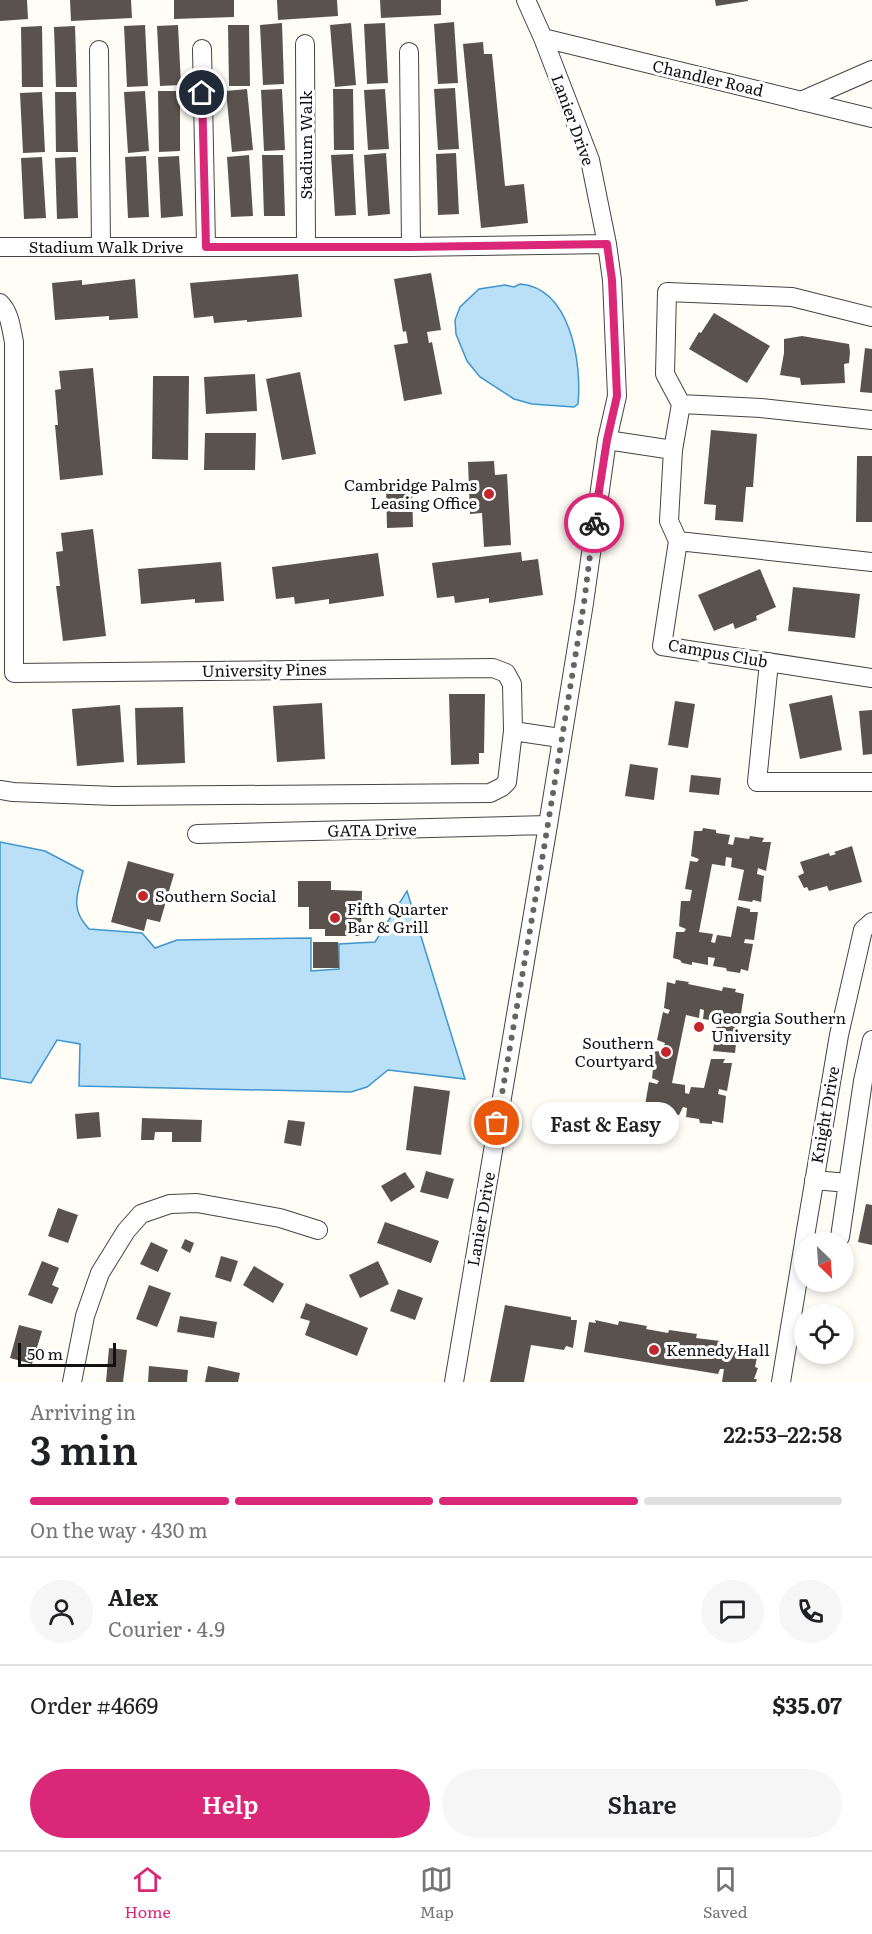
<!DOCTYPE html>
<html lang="en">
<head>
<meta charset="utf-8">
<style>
  :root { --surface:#fff; --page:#f6f6f6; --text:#202124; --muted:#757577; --line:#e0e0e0; --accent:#db2777 }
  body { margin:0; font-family:Literata,serif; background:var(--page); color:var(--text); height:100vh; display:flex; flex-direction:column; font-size:22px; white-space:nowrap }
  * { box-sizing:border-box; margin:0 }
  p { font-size:20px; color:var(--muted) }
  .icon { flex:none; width:33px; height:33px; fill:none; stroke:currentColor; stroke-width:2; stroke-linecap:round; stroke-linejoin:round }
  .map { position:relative; height:1382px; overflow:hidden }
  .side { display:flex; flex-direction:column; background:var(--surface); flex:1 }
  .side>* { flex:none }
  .needle { width:39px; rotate:155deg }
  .controls { position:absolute; left:794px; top:1232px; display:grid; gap:12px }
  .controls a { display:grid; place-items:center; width:60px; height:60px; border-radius:50%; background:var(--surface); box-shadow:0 3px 9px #0003; font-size:30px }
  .scale { position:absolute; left:18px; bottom:15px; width:98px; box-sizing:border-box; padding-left:6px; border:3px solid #111; border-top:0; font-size:16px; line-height:21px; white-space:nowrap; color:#111; -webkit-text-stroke:4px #fff; paint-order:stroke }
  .pin { position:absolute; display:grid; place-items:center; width:51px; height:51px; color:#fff; margin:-26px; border:3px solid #fff; border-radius:50%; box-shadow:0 2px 6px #0007 }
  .courier { position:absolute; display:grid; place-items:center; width:60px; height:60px; margin:-30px; border:4px solid #db2777; border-radius:50%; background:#fff; color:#222; box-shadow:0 2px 8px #0007 }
  .bubble { position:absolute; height:42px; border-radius:21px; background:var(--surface); box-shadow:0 3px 9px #0003; font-size:20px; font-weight:600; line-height:42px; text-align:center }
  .head em { font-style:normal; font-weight:600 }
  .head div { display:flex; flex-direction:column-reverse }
  .head { display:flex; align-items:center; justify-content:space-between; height:102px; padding:0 30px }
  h1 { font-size:39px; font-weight:600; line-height:45px }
  .bar { display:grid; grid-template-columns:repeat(4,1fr); gap:9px 6px; align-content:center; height:72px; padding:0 30px }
  .bar i { height:8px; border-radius:4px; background:var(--line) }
  .bar .current { background:var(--accent) }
  .bar p { grid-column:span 4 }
  .line { display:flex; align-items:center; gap:15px; padding:0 30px; border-top:2px solid var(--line) }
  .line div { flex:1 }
  .round { display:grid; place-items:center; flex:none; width:63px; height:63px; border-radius:32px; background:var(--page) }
  .action { display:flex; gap:12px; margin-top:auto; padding:12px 30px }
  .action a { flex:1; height:69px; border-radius:36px; background:var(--accent); color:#fff; font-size:24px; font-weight:600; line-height:69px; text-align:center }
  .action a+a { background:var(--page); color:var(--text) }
  .tab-bar { display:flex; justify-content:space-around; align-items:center; height:84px; border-top:2px solid var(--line); background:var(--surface); font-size:16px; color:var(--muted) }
  .tab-bar a { display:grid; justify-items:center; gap:3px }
  .tab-bar .current { color:var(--accent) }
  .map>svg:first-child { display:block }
  .water { fill:#b9e0f7; stroke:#3f96cf; stroke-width:1.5 }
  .building { fill:#5a524d }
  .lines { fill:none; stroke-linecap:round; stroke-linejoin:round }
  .minor-casing { stroke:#444; stroke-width:20 }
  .minor { stroke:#fff; stroke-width:18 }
  .done { stroke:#646461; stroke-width:6; stroke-dasharray:0 10.8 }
  .route { stroke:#db2777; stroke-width:8 }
  .poi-dot { fill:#c4262e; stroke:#fff; stroke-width:2 }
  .labels { text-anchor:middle; stroke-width:6; stroke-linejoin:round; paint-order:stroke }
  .street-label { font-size:16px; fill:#111; stroke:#fff }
  .poi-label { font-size:16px; fill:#111; stroke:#fff; text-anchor:start }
</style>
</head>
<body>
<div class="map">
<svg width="872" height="1382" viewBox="0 0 872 1382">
  <rect width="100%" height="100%" fill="#fffdf5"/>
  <!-- water -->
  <path class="water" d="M520 284C571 288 582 364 578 404L574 407 532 404 514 399 480 377 467 361 456 334 455 320 460 307 479 289 505 285 514 287Z
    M0 842 45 851 83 871C77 895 70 909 89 929L142 933 155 948 177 940 311 938V971L339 969V944L375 942 407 891 465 1079 388 1070 367 1087 351 1092 79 1086 80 1044 57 1040 31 1083 0 1078Z"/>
  <!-- building -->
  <path class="building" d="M0 0H27L28 19 0 21Z
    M70 0H131L132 18 71 21Z
    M174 0H234V17L174 19Z
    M277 0H337L338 16 278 20Z
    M380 0H441V15L381 18Z
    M715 0H748V1L716 6Z
    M454 22 458 83 438 84 434 24Z
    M282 23 284 84 263 85 260 25Z
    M351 23 356 85 335 87 330 25Z
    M385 23 388 83 367 84 364 24Z
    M145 25 148 86 127 87 124 26Z
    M178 25 181 85 160 86 157 26Z
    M228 25H249L250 86H229Z
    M42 26 43 87H22L21 27Z
    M75 26 77 87H56L54 27Z
    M483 42 484 54H492L505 186 524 184 528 223 481 228 463 44Z
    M455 88 459 149 438 150 434 89Z
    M247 89 253 150 232 152 226 91Z
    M282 89 285 150 264 151 261 90Z
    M333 89H353L354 150H334Z
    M385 89 389 149 368 150 364 90Z
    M145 91 149 151 128 153 124 92Z
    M158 91H180V151L159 152Z
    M42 92 45 152 23 153 20 93Z
    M55 92H76L78 152H56Z
    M386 153 390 214 368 216 364 155Z
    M456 153 459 214 438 215 436 154Z
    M353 154 356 215 335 216 331 155Z
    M249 155 253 216 231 217 227 157Z
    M262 155H283L285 216H264Z
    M146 156 149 217 128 218 125 157Z
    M179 156 183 216 161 218 158 157Z
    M42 157 46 218 24 219 21 158Z
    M76 157 78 218 57 219 55 158Z
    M431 273 441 330 427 332 429 343 432 342 442 394 404 401 394 345 408 343 406 331 403 332 394 279Z
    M298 274 302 317 247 322V320L214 323 213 316 194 318 190 283Z
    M135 279 138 318 109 320V316L55 320 52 283 82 280V285Z
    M714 313 770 346 747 383 689 349 699 332 701 333Z
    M802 336 849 344 850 352 849 363 844 364 845 383 801 385 800 378 780 375 784 353V339Z
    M865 348 872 349V393L860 392Z
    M93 368 103 475 60 480 55 425H58L55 390 61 389 59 371Z
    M300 372 316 454 282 460 266 379Z
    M255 374 257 411 206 414 204 377Z
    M153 376H189L188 460 152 459Z
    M711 430 757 434 753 487H746L743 522 715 520 716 505 704 504Z
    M205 433H256L255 470H204Z
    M857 456H872V522H856Z
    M494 461 495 475 507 474 511 545 484 547 482 513 470 514 468 462Z
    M386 485H412L413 527 387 528Z
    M93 529 106 636 63 641 56 586H60L56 552 63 551 61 533Z
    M521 552 522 561 538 559 543 595 489 603V598L455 603 454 596 437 598 432 563Z
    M378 553 384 596 329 604V599L295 604 294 597 276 599 272 567Z
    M221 562 224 601 195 603V599L141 604 138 569Z
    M760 569 776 607 756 616 757 620 735 629 733 623 714 631 698 595Z
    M793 587 860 594 855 638 788 631Z
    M449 694H485L484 753H479V764L451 765Z
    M832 695 842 750 800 759 789 704Z
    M675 701 695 704 688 748 668 745Z
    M322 703 325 759 277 762 273 706Z
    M120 705 124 762 77 766 72 709Z
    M183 707 185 763 137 765 135 708Z
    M872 710V754L863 755 859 711Z
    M630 764 658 768 654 800 625 796Z
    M691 775 721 778 719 795 689 792Z
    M703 828 716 830V833L730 835 728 844 733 845 735 837 749 839 750 836 764 838 762 842H771L766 871 758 868 757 874 764 876 761 902 753 900 752 902 738 900 744 870 731 867 732 858 726 857 725 866 712 864 699 932 713 934 711 942 715 943 717 935 731 937 737 906 750 909V912H758L754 940 745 939 744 943 753 944 748 971 741 969 740 973 727 971 726 968 713 966 715 958 708 957V965L692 962V965L682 963 680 960 673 958 676 932H684L686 929 679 926 681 901H690L692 890 685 889 690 861 697 862 699 859 691 856 694 831H702Z
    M852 846 862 882 829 891 827 886 809 891 807 887 804 888 798 876 804 873 800 862 829 853 830 856 836 854 834 852Z
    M128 861 174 874 160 922 147 919 144 931 111 922Z
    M298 881H331V890L362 891 361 936H325V929H309V907H298Z
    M313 942H338L339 968H313Z
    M676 980 689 982 688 984 722 991 723 987 736 989 735 992 744 994 740 1021 731 1020 730 1025H738L735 1053 713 1051 717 1021 703 1019 704 1010 700 1009 699 1018 686 1015 672 1083 685 1085V1093L689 1094 691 1087 704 1088 711 1059H725L723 1063H732L727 1091 719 1089 718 1094 726 1096 723 1123 712 1121V1124L700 1123 699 1119 686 1117 687 1108 683 1107 679 1115 644 1111 649 1082 657 1084 659 1081 652 1078 655 1051 662 1052 665 1043 657 1040 663 1012 668 1014 670 1010 664 1008 667 982 675 984Z
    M414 1086 450 1091 441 1155 406 1150Z
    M99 1112 101 1137 77 1139 75 1114Z
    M142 1118 202 1120 201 1142H172V1132H155L154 1140H141Z
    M288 1120 305 1122 301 1146 284 1143Z
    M426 1171 454 1179 448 1199 420 1192Z
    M405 1172 415 1187 391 1202 381 1186Z
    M866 1204 872 1205V1245L858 1242Z
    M58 1208 78 1215 68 1243 48 1236Z
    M385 1222 439 1241 431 1263 377 1243Z
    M185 1239 194 1243 190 1253 181 1248Z
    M151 1242 168 1250 158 1272 140 1264Z
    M221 1256 238 1261 231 1282 215 1277Z
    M42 1261 59 1268 52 1285 59 1288 52 1304 28 1295Z
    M378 1261 389 1284 360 1298 349 1275Z
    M254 1266 284 1284 273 1303 243 1285Z
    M149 1285 171 1293 157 1327 136 1319Z
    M398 1289 423 1298 415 1320 390 1311Z
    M306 1303 368 1328 357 1356 305 1335 310 1321 300 1318Z
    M505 1305 571 1317V1320H577L573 1348 566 1346 564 1350 531 1345 524 1382H490Z
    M180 1316 217 1322 214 1338 177 1332Z
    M595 1320 618 1325 619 1321 647 1326 646 1329 668 1333 669 1330 697 1334 696 1338 720 1341 719 1343 724 1344 722 1355 728 1356 731 1345 759 1348 755 1367 758 1368 754 1379H757L756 1382H722L724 1369H720L718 1374 584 1352 589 1322 596 1323Z
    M19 1325 42 1331 32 1364 10 1358Z
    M109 1348 127 1350 123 1382H106Z
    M149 1366 188 1370 187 1382H148Z
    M208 1366 240 1373 238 1382H205Z"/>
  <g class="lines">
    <defs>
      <path id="minor" d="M543 38 872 118
        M305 44 306 247
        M202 49 206 247
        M99 50 101 247
        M409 52 411 247
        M801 101 872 70
        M0 247H411L607 244
        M0 303C10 313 11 328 14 342V673L493 668 506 673 512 684 513 731 507 782 502 787 490 793 114 796 13 792 0 790
        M872 317 792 297 667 292 665 374 681 404 673 450 669 521 678 541 662 646 872 678
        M681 404 761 408 872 420
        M607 440 673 450
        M678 541 872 562
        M769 662 757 782H872
        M513 731 560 738
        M197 834 548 825
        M814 1180 848 1183
        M840 1237 863 1081 872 1040
        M804 1242 839 1035 863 930 872 922
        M72 1382 85 1316 100 1273 126 1231 141 1214 170 1204 197 1203 280 1218 318 1230
        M454 1382 548 825 584 603 607 440 617 396 612 280 607 244 590 160 543 38 526 0
        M781 1382 804 1243"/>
    </defs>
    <!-- minor casing -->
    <use href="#minor" class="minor-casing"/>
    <!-- minor -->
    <use href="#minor" class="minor"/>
  </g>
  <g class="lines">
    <!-- done -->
    <path class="done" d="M497 1123 544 848 584 603 594 523"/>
    <!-- route -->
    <path class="route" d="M202 93 206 247H411L607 244 612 280 617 396 607 440 594 523"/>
  </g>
  <!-- markers -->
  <g class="poi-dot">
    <circle cx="489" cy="494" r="6"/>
    <circle cx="143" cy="896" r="6"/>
    <circle cx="335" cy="918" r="6"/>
    <circle cx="699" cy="1027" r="6"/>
    <circle cx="666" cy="1052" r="6"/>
    <circle cx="654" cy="1350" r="6"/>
  </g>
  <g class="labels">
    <!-- street labels -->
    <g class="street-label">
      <text transform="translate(708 78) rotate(13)" y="6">Chandler Road</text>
      <text transform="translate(573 120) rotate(70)" y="6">Lanier Drive</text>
      <text transform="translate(306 145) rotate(-90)" y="6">Stadium Walk</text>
      <text x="106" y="253">Stadium Walk Drive</text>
      <text transform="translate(718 653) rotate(10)" y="6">Campus Club</text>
      <text transform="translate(264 670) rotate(-1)" y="6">University Pines</text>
      <text transform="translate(372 830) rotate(-1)" y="6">GATA Drive</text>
      <text transform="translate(825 1115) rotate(-80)" y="6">Knight Drive</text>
      <text transform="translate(481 1219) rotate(-80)" y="6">Lanier Drive</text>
    </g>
    <!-- poi labels -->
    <g class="poi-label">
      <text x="477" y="491" text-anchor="end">Cambridge Palms<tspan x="477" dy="18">Leasing Office</tspan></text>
      <text x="155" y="902">Southern Social</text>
      <text x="347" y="915">Fifth Quarter<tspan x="347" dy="18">Bar &amp; Grill</tspan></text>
      <text x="711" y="1024">Georgia Southern<tspan x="711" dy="18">University</tspan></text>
      <text x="654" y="1049" text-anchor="end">Southern<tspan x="654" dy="18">Courtyard</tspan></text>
      <text x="666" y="1356">Kennedy Hall</text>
    </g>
  </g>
</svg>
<div class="controls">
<a><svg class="needle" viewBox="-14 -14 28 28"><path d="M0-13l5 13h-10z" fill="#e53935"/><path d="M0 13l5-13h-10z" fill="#757577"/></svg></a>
<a><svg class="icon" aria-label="locate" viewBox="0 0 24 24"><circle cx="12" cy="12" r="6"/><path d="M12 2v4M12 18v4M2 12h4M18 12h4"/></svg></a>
</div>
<div class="scale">50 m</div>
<div class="pin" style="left:497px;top:1123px;background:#ea580c"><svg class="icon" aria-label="bag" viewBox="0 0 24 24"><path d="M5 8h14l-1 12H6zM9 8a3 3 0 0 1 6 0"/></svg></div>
<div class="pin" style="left:202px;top:93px;background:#1f2937"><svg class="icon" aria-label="home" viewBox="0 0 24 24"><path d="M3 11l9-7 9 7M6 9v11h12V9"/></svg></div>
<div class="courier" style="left:594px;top:523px"><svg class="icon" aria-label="bike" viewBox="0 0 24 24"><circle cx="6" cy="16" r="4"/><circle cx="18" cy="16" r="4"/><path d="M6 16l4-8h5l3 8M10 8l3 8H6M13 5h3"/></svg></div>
<div class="bubble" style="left:532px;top:1102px;width:147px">Fast &amp; Easy</div>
</div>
<section class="side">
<div class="head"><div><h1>3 min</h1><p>Arriving in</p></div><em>22:53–22:58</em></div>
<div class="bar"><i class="current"></i><i class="current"></i><i class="current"></i><i></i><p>On the way · 430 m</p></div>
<div class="line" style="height:108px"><a class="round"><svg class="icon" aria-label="person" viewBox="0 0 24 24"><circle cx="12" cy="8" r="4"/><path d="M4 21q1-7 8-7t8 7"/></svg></a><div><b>Alex</b><p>Courier · 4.9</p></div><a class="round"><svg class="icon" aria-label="chat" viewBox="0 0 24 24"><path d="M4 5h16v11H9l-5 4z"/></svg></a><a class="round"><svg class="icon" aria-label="phone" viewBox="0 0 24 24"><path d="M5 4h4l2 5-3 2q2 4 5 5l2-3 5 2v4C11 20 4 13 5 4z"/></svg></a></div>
<div class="line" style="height:78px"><div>Order #4669</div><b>$35.07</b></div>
<div class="action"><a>Help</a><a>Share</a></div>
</section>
<nav class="tab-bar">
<a class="current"><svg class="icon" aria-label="home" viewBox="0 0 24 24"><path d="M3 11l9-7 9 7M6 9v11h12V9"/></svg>Home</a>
<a><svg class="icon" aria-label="map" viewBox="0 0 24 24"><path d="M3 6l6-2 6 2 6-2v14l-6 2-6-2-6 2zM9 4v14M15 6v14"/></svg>Map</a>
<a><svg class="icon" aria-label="saved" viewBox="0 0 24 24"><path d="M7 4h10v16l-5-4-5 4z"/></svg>Saved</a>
</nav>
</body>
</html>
